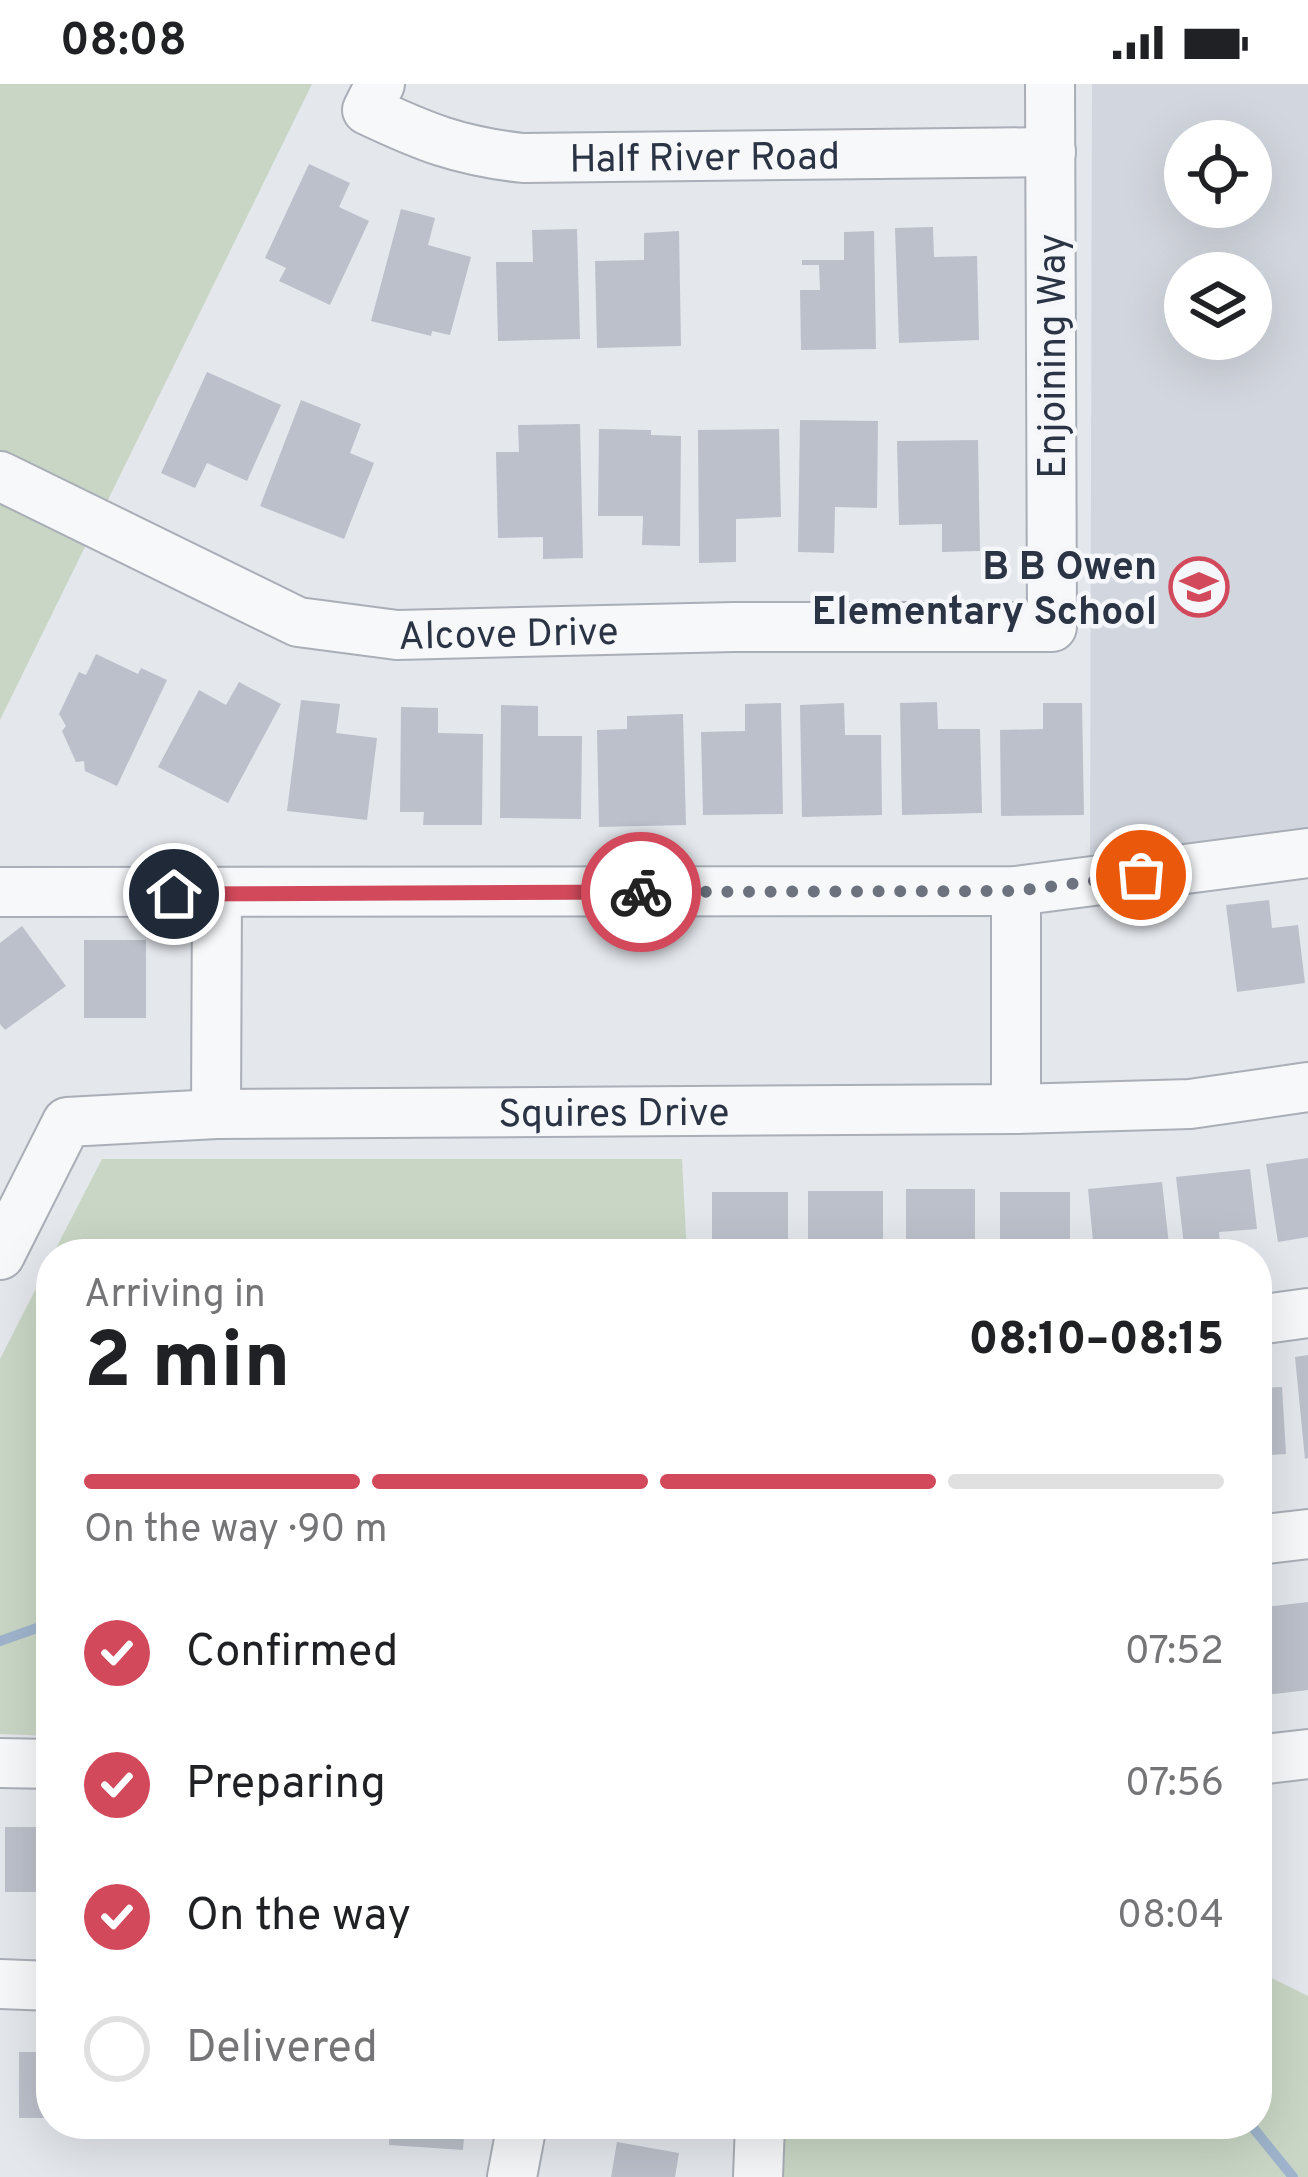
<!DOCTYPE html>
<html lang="en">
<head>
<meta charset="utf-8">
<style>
  :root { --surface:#fff; --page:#f2f2f2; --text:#202124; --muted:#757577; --line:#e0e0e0; --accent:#d1495b }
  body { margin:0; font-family:Overpass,sans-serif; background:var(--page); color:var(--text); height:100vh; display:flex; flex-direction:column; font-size:45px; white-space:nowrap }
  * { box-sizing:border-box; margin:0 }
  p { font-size:39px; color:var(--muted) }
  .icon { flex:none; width:66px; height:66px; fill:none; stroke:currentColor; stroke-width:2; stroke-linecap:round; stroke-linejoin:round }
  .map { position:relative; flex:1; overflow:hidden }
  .panel { position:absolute; left:36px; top:1155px; width:1236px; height:900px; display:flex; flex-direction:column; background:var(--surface); border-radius:48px; box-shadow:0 12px 48px #0002 }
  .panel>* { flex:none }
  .tools { position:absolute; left:1164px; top:36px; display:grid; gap:24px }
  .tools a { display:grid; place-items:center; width:108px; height:108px; border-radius:50%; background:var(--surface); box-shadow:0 12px 48px #0002; font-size:60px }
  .pin { position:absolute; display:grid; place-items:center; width:102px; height:102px; color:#fff; margin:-51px; border:6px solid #fff; border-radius:50%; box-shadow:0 3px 12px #0007 }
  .courier { position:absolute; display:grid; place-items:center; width:120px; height:120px; margin:-60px; border:9px solid #d1495b; border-radius:50%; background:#fff; color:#222; box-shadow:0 3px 15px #0007 }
  .overview em { font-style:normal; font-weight:800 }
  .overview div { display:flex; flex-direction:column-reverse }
  .overview { display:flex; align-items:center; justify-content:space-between; height:204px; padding:0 48px }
  h1 { font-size:78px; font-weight:800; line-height:90px }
  .bar { display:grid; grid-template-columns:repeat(4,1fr); gap:18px 12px; align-content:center; height:144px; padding:0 48px }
  .bar i { height:15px; border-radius:9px; background:var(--line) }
  .bar .selected { background:var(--accent) }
  .bar p { grid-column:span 4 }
  ol { padding:0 48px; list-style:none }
  li { display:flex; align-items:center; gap:36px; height:132px }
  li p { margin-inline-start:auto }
  li .icon { padding:12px; border-radius:50%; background:var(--accent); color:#fff; stroke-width:4 }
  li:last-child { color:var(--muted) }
  li i { width:66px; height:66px; border:6px solid var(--line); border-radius:50% }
  .status { display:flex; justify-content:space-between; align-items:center; height:84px; padding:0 60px; background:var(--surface); direction:ltr }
  .status svg { height:33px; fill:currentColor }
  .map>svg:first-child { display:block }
  .built { fill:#d2d6de; fill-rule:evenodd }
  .green { fill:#c9d6c5 }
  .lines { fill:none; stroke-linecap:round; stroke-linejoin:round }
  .stream { stroke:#9fb4cc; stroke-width:10 }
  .building { fill:#bbc0ca }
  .minor-casing { stroke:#a9aeb7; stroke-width:52 }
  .minor { stroke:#f7f8fa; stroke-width:48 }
  .done { stroke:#6c737f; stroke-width:12; stroke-dasharray:0 21.6 }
  .route { stroke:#d1495b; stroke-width:15 }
  .labels { text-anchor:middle; stroke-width:9; stroke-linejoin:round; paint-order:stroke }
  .street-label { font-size:39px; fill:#2b3445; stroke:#f4f6f9 }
  .poi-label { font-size:39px; font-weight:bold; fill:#2b3445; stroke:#f4f6f9; text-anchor:end }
</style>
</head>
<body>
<div class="status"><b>08:08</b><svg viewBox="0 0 49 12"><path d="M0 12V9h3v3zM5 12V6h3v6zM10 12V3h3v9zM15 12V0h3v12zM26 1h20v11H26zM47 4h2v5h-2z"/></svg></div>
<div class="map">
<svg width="1308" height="2093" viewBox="0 0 1308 2093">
  <rect width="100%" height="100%" fill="#e4e7ec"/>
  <!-- built -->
  <path class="built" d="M1092 0H1308V751L1090 781ZM1185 57H1251V123H1185ZM1185 189H1251V255H1185Z"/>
  <!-- green -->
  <path class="green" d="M0 0H312L0 636Z
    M102 1075H682L687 1170H53Z
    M51 1175V1652L0 1650V1275Z
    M1257 1887 1308 1912V2093H776L778 2040H1257Z"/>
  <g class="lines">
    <!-- stream -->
    <path class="stream" d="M0 1557 51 1539
      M1250 2040 1293 2093"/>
  </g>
  <!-- building -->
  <path class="building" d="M309 80 350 99 339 123 369 137 330 221 279 197 286 184 265 174Z
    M401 125 435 134 428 161 471 173 450 251 432 247 431 252 371 237Z
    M933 143 934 173 977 172 979 256 899 259 895 144Z
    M577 145 580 255 498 257 496 178H533L532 146Z
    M679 147 681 262 597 264 595 177 644 176V149Z
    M874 147 876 265 801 266 800 206H820L819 181H802V176H844V148Z
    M207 288 281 321 247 397 207 379 195 404 161 389Z
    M301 316 361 340 350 369 374 379 344 455 260 422Z
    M800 336 878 337 877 424 835 423 834 469 798 468Z
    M580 340 583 474 543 475V453L498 454 496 368H519L518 341Z
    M599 345 651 346V351L681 352 680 462 642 461 643 432H598Z
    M779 345 781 433 736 435V478L699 479 698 346Z
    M978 356 980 467 942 468V440L899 441 897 357Z
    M96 570 138 590 141 584 167 596 117 702 85 687 84 677 76 678 62 647 66 642 59 630 79 588 86 591Z
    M239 598 281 620 228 719 158 683 199 606 226 621Z
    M301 616 340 620 336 649 377 654 367 736 287 727Z
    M937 618 938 645H980L982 729 902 731 900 619Z
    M781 619 783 730 703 731 701 648 745 647V620Z
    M844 619 845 651H881L882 731 802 733 800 621Z
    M1043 619H1082L1084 731 1001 732 1000 646 1043 645Z
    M501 621 538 622V652H582L581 735 500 734Z
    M401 623 438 624V649L483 650 482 741H423L424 728H400Z
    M683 630 686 741 599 743 597 646 627 645V632Z
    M1269 816 1272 844 1298 841 1305 899 1237 908 1226 821Z
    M22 842 66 902 5 946 0 940V859Z
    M84 856H146V934H84Z
    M1308 1074V1153L1278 1158 1266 1080Z
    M1250 1085 1257 1145 1219 1148 1221 1170H1185L1176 1093Z
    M1162 1098 1170 1170H1132L1131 1163 1094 1167 1088 1105Z
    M906 1105H975V1170H936V1163H906Z
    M808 1107H883V1170H808Z
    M712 1108H788V1170H712Z
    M1000 1108H1070V1170H1000Z
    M1308 1271V1374L1305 1375 1295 1273Z
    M1282 1303 1286 1370 1257 1372V1304Z
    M1308 1518V1606L1257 1612V1524Z
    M5 1743H51V1808H5Z
    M19 1968H51V2034H19Z
    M110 2040H186V2045H110Z
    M302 2040H375V2046H302Z
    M390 2040H465L463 2066 389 2061Z
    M617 2058 679 2069 675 2093H611Z"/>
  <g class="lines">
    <defs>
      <g id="minor">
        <path id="s1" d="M380 0 367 26C424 53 459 67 523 74L1051 68"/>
        <path id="s2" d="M0 392 298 538 397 551 734 543H1052L1050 0"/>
        <path d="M0 808 1016 807 1308 769"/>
        <path d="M1016 1025V807"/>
        <path d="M216 1030 217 810"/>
        <path id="s3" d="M0 1171 67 1038 216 1030 1016 1025 1190 1020 1308 1003"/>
        <path d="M1257 1236 1308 1229"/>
        <path d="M1257 1456 1308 1450"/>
        <path d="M1257 1676 1308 1670"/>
        <path d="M0 1679 51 1680"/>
        <path d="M0 1900 51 1902"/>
        <path d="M512 2093 522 2040"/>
        <path d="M758 2093 760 2040"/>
      </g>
    </defs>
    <!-- minor casing -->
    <use href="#minor" class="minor-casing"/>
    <!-- minor -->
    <use href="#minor" class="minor"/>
  </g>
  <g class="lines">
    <!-- done -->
    <path class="done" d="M641 808 1016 807 1141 791"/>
    <!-- route -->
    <path class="route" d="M174 810 641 808"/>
  </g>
  <!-- icons -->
  <defs>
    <symbol id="school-ring" viewBox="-11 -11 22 22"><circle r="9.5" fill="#f4f6f9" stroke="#d1495b" stroke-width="1.5"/><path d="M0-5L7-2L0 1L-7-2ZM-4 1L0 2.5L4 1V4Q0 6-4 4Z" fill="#d1495b"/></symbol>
  </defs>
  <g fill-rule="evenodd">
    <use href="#school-ring" x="1166" y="470" width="66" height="66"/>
  </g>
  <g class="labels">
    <!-- street labels -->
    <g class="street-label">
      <text dy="14" stroke="none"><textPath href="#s1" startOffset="375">Half River Road</textPath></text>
      <text transform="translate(1051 272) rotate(-90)" y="14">Enjoining Way</text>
      <text dy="14" stroke="none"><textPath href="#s2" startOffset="543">Alcove Drive</textPath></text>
      <text dy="14" stroke="none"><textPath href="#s3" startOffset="696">Squires Drive</textPath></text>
    </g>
    <!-- poi labels -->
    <g class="poi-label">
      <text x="1157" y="495">B B Owen<tspan x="1157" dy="45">Elementary School</tspan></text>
    </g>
  </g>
</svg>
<div class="tools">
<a><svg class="icon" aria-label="locate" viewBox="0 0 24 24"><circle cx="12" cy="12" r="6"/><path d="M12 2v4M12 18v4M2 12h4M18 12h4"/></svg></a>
<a><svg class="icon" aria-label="layers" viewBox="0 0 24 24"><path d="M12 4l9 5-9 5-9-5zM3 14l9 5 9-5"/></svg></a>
</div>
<div class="pin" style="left:1141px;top:791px;background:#ea580c"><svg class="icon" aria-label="bag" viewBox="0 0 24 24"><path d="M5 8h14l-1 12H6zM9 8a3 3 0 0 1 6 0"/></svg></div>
<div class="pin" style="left:174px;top:810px;background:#1f2937"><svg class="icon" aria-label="home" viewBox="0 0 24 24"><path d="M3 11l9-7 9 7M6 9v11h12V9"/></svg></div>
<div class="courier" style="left:641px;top:808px"><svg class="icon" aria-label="bike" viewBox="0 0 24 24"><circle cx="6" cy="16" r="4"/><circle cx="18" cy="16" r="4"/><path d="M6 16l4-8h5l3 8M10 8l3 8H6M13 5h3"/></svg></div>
<section class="panel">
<div class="overview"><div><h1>2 min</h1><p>Arriving in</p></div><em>08:10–08:15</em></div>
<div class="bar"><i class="selected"></i><i class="selected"></i><i class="selected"></i><i></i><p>On the way · 90 m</p></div>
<ol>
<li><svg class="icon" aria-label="check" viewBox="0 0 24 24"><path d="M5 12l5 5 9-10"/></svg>Confirmed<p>07:52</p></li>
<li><svg class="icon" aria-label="check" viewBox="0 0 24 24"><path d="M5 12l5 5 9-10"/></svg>Preparing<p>07:56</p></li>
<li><svg class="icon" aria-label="check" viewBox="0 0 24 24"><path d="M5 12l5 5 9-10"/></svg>On the way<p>08:04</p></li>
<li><i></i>Delivered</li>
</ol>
</section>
</div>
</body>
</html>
